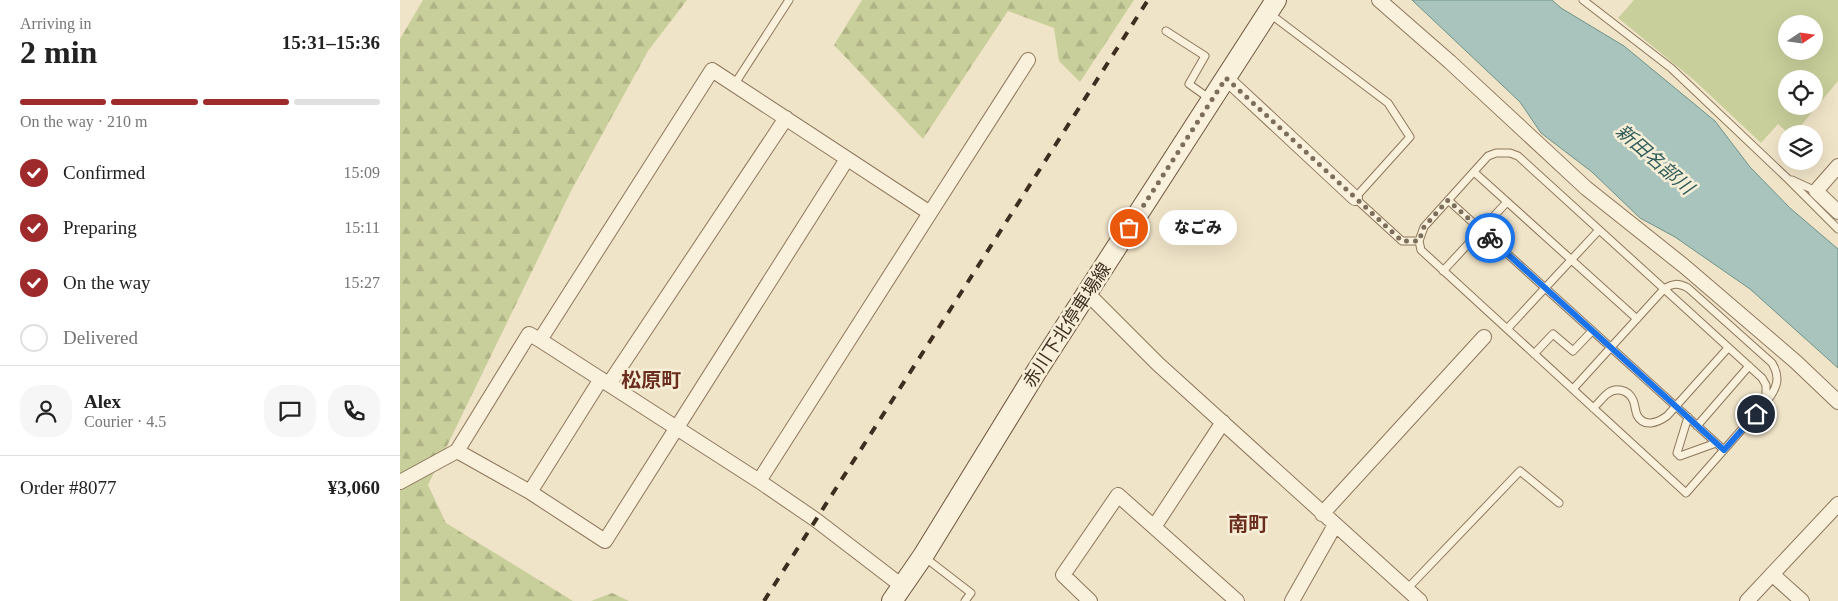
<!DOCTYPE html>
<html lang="en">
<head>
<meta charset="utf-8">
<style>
  :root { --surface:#fff; --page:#f6f6f6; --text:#222; --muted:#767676; --line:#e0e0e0; --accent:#9e2a2b }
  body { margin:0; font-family:"Times New Roman","Noto Sans JP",serif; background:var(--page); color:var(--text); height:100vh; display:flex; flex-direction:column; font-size:19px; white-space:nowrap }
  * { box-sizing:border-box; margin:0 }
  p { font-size:16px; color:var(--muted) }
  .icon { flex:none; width:28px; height:28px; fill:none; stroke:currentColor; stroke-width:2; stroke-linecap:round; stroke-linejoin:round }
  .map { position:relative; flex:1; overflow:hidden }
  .details { display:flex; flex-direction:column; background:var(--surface); width:400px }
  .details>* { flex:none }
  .needle { width:32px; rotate:77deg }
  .buttons { position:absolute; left:1378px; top:15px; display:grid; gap:10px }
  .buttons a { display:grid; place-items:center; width:45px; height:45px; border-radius:50%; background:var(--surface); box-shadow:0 5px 20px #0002; font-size:25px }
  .pin { position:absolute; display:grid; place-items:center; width:42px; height:42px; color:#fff; margin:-21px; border:2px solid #fff; border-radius:50%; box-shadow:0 1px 5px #0007 }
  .courier { position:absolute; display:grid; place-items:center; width:50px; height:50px; margin:-25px; border:4px solid #1a73e8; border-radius:50%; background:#fff; color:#222; box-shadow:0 1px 6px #0007 }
  .bubble { position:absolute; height:35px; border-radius:18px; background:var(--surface); box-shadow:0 5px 20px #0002; font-size:16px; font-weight:800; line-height:35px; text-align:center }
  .overview em { font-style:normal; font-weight:800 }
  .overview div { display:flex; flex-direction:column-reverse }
  .overview { display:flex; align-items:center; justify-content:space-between; height:85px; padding:0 20px }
  h1 { font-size:32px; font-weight:800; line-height:38px }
  .bar { display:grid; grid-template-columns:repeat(4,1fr); gap:8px 5px; align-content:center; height:60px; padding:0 20px }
  .bar i { height:6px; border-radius:4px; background:var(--line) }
  .bar .active { background:var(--accent) }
  .bar p { grid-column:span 4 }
  .line { display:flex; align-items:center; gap:12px; padding:0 20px; border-top:1px solid var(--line) }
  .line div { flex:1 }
  .round { display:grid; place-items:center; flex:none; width:52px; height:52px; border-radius:20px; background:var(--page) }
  ol { padding:0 20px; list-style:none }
  li { display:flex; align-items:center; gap:15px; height:55px }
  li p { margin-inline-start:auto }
  li .icon { padding:5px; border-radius:50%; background:var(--accent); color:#fff; stroke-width:4 }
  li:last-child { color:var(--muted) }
  li i { width:28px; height:28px; border:2px solid var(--line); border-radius:50% }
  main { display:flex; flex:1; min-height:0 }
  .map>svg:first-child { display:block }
  .grass { fill:#c9cf9b; fill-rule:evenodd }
  .forest { fill:url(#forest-firs) }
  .water { fill:#a9c4bc; stroke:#6f938a }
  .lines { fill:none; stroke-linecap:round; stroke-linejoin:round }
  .lane-casing { stroke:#8d765c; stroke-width:9 }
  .street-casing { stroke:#8d765c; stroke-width:16 }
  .secondary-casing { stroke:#6f573f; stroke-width:22 }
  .lane { stroke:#faf1dc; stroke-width:7 }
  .street { stroke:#faf1dc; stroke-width:14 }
  .secondary { stroke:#faf1dc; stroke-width:20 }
  .rail { stroke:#3d2e20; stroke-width:4; stroke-dasharray:9 9; stroke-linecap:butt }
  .done { stroke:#7c6e5b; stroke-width:5; stroke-dasharray:0 9 }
  .route { stroke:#1a73e8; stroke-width:6 }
  .labels { text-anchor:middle; stroke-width:5; stroke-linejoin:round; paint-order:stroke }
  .street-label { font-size:18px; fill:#3d2e20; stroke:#f7eed8 }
  .water-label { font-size:19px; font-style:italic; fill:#2f5d5a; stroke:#f7eed8 }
  .quarter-label { font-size:20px; font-weight:bold; fill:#6b2e1e; stroke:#f7eed8 }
</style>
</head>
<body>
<main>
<section class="details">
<div class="overview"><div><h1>2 min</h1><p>Arriving in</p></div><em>15:31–15:36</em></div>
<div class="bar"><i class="active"></i><i class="active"></i><i class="active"></i><i></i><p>On the way · 210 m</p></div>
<ol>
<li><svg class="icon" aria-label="check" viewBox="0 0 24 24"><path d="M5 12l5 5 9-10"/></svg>Confirmed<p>15:09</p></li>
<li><svg class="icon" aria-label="check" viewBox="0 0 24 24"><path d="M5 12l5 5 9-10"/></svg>Preparing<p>15:11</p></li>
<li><svg class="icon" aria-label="check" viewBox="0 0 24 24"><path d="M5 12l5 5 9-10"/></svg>On the way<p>15:27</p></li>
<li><i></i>Delivered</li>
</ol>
<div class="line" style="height:90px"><a class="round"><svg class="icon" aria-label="person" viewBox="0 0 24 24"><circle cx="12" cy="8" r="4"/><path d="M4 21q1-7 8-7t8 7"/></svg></a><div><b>Alex</b><p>Courier · 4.5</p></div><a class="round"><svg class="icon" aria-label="chat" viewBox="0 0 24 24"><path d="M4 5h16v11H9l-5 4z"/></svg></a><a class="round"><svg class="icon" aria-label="phone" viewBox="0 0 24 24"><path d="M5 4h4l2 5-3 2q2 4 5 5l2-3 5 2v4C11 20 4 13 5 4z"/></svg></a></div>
<div class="line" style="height:65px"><div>Order #8077</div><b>¥3,060</b></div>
</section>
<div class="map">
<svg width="1438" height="601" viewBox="0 0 1438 601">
  <defs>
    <pattern id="forest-firs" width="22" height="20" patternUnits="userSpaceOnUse" patternTransform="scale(1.25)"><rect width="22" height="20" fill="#c9cf9b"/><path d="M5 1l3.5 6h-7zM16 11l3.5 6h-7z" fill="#aeb285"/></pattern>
  </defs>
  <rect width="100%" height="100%" fill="#f0e4c8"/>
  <!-- grass -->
  <path class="grass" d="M1234 0H1438V81L1394 134H1389L1378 124 1361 143 1295 81 1218 18ZM1386 24H1414V51H1386ZM1386 79H1414V106H1386Z"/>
  <!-- forest -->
  <path class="forest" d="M23 0H287L248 51 171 191 28 485 46 523 173 601H0V39Z
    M462 0H734L680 82 659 61 654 28 608 11 523 139 434 45Z
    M212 593 229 601H191Z"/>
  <!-- water -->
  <path class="water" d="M1012 0H1152L1161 8 1224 46 1315 121 1350 167 1390 208 1438 249V368L1350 289 1275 237 1240 218 1192 172 1141 133 1120 102Z"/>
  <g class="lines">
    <defs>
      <path id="lane" d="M1183 0 1271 68 1387 178 1438 229
        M869 13 988 103 1010 137 955 198 1002 241H1019
        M766 31 805 56 789 84 810 99
        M334 85 389 0
        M1096 153H1110L1118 156 1362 378 1366 385V402L1286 493 1021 250 1019 241 1024 227 1088 156Z
        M1074 172 1237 319
        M1392 180 1416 191
        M1048 200 1324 450
        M1043 271 1107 202
        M1107 329 1199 230
        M1134 354 1153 334 1173 351 1192 331
        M1173 389 1264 289C1273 283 1278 283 1288 288L1372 363C1381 378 1377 388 1367 401
        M1193 408C1198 404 1202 398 1207 394 1215 387 1228 389 1233 400 1235 404 1235 410 1237 415 1244 428 1257 423 1267 416L1328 348
        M1288 417 1277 453 1280 456 1316 443
        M1297 426 1349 366
        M523 556 571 593 565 601
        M1007 589 1120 471 1159 503"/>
      <path id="street" d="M979 0 1050 62 1186 188 1284 266 1396 362 1438 402
        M826 78 955 198
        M1438 166 1416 191 1438 212
        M530 213 628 60
        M688 294 758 364 1020 601
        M209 384 386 118
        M823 422 754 527 837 601
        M57 451 129 334 140 340
        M359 481 140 340 312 70 530 213 359 481 416 520 502 586
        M0 482 57 451 130 492 201 379
        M130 492 205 541 447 159
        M922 514 1084 337
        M1372 574 1402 601
        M690 601 663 575 718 495 754 527
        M892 601 935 525
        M1347 601 1438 504"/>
      <path id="secondary" d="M492 601 523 556 638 369 876 0"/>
    </defs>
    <!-- lane casing -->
    <use href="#lane" class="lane-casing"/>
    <!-- street casing -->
    <use href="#street" class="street-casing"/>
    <!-- secondary casing -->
    <use href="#secondary" class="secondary-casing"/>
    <!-- lane -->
    <use href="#lane" class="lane"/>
    <!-- street -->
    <use href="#street" class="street"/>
    <!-- secondary -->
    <use href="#secondary" class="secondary"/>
    <!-- rail -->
    <path class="rail" d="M364 601 748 0"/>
  </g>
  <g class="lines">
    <!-- done -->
    <path class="done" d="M729 228 826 78 1002 241H1019L1024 227 1048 200 1090 238"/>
    <!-- route -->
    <path class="route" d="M1090 238 1324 450 1356 414"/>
  </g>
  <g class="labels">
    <!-- street labels -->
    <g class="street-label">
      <text transform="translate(667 325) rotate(-57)" y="6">赤川下北停車場線</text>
    </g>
    <!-- water labels -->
    <g class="water-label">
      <text transform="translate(1255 159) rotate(41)" y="7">新田名部川</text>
    </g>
    <!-- quarter labels -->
    <g class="quarter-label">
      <text x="251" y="387">松原町</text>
      <text x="848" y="531">南町</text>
    </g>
  </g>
</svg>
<div class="buttons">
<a><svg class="needle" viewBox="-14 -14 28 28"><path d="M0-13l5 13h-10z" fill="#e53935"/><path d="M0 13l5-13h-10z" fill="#767676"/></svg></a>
<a><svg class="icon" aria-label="locate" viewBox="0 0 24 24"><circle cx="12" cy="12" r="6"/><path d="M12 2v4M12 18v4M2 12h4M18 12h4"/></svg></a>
<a><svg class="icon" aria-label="layers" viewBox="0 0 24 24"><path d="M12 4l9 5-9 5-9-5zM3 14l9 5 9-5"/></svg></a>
</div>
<div class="pin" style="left:729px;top:228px;background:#ea580c"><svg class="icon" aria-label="bag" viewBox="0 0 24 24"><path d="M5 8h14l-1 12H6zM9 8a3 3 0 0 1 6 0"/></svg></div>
<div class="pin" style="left:1356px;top:414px;background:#1f2937"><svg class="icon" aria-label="home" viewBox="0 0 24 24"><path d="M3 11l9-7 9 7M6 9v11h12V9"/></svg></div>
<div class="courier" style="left:1090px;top:238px"><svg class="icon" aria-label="bike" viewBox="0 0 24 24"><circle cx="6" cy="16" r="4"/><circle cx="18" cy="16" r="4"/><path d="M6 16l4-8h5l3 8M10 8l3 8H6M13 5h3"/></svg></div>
<div class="bubble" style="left:759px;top:210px;width:78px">なごみ</div>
</div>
</main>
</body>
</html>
